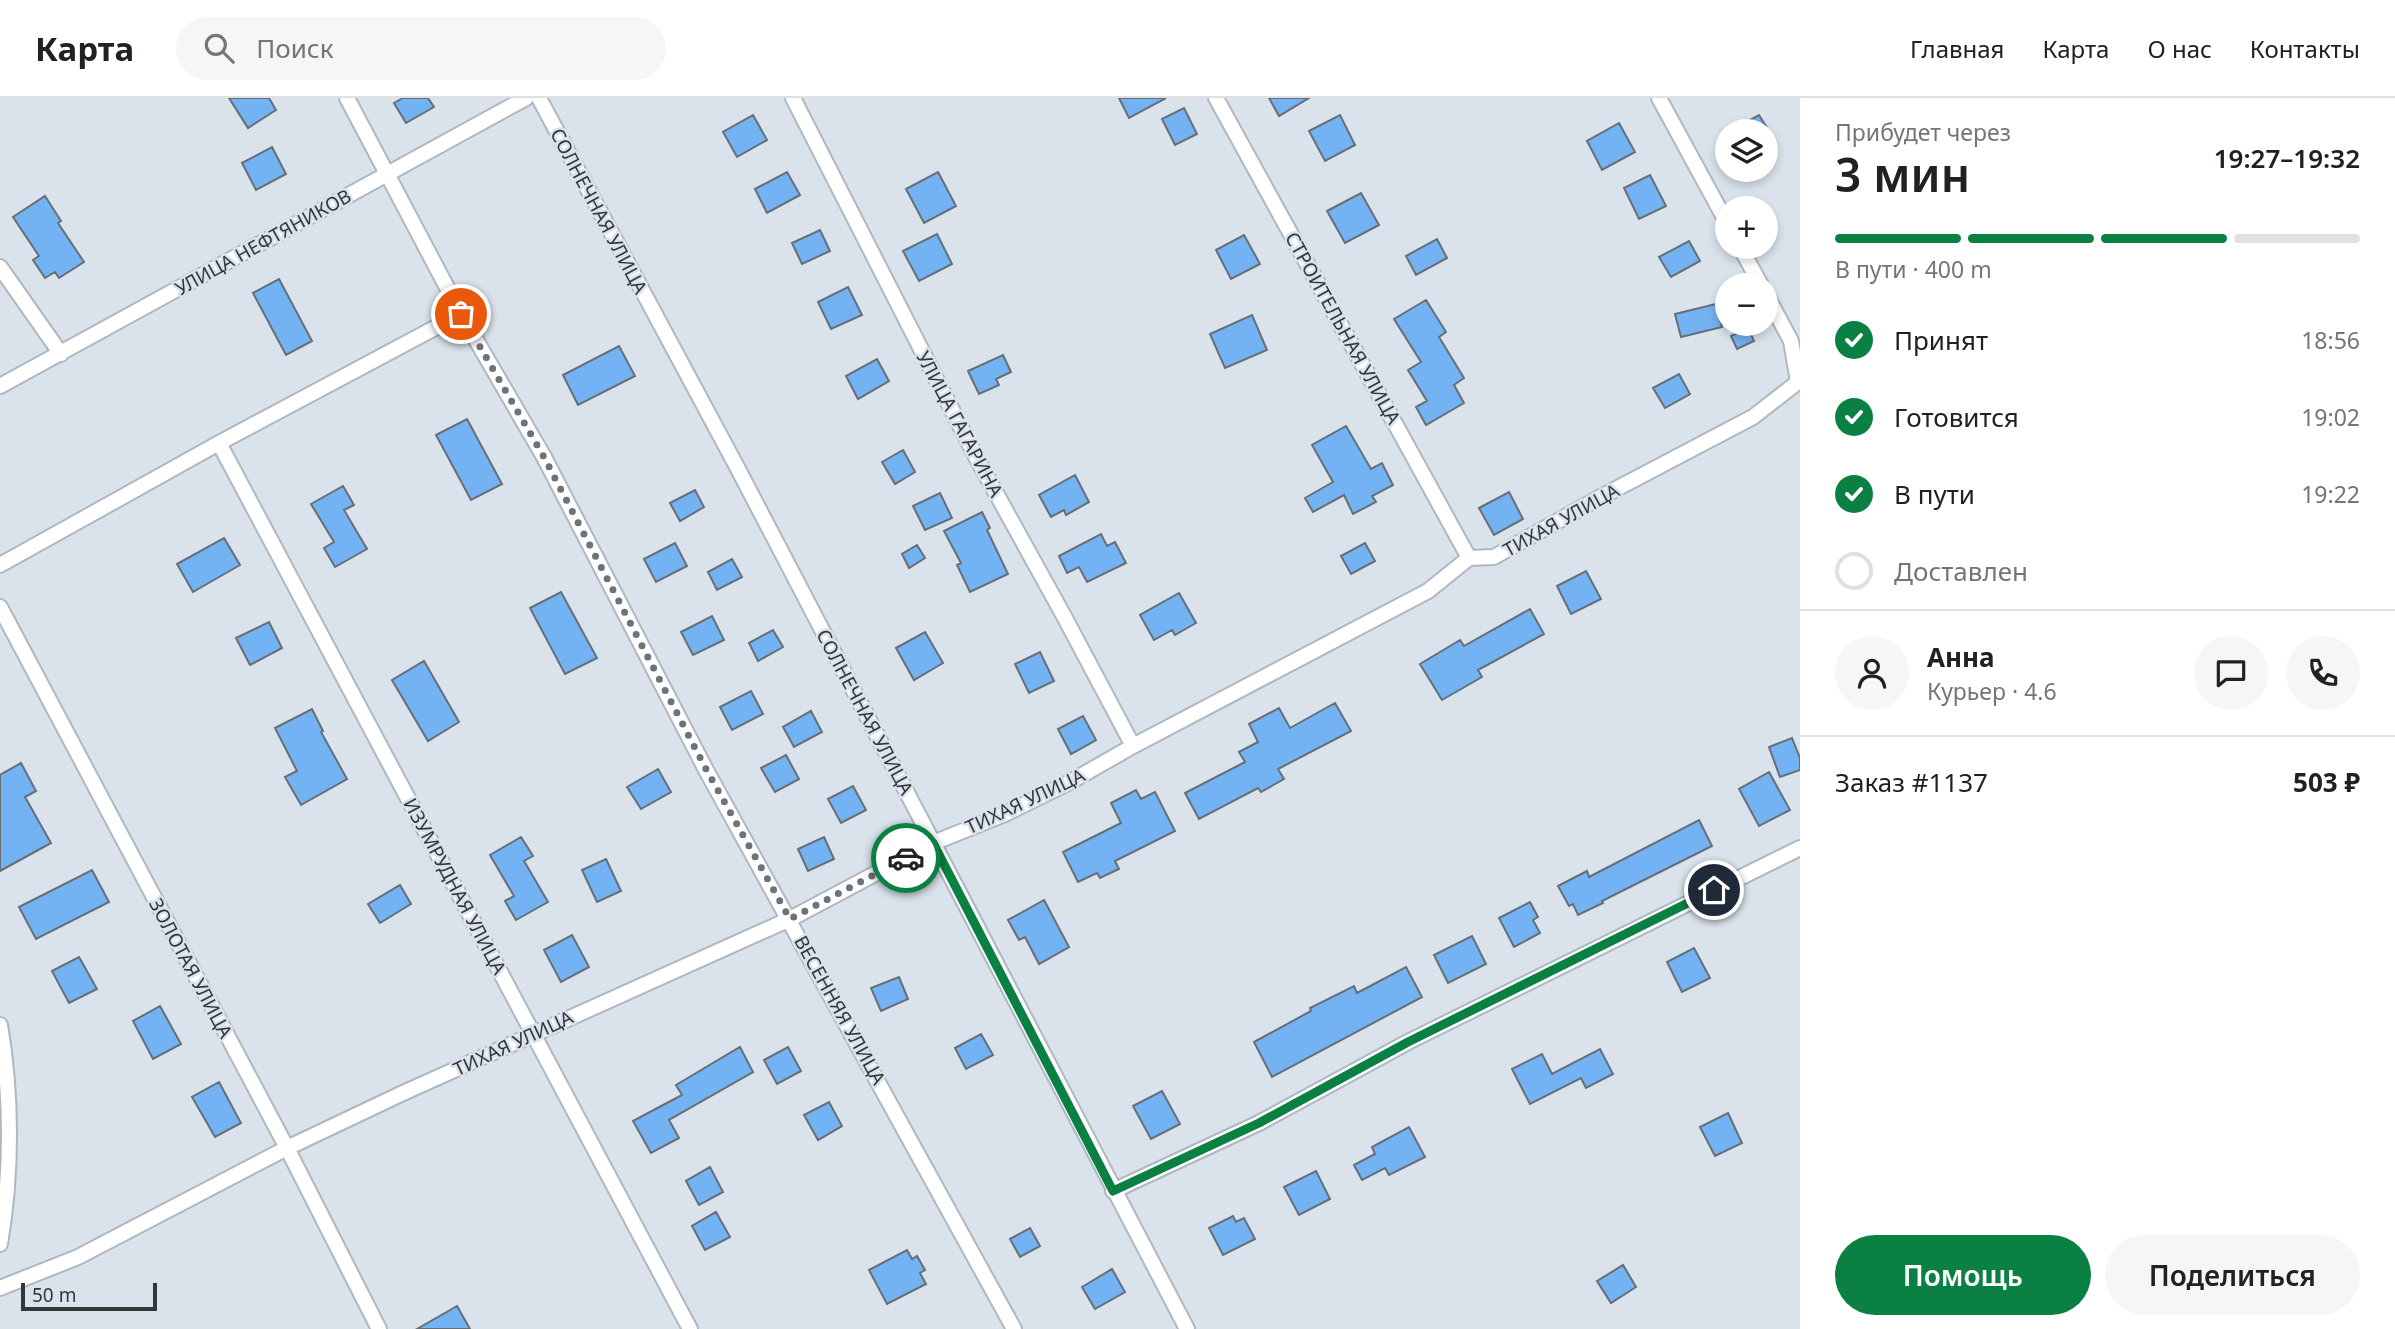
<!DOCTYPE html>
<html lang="ru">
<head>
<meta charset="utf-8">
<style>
  :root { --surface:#fff; --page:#f6f6f6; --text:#202124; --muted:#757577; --line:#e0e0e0; --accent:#0b8043 }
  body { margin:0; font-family:"Noto Sans",sans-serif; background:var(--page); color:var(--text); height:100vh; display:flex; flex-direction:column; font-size:26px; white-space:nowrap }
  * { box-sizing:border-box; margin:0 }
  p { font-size:23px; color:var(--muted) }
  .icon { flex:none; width:38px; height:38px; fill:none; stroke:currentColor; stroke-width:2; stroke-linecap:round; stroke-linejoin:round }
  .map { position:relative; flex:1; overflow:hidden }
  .drawer { display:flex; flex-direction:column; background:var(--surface); width:595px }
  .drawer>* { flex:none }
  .fabs { position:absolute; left:1715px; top:21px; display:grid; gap:14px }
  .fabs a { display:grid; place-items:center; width:63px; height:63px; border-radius:50%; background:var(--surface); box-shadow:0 4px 10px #0003; font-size:35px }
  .scale { position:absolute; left:21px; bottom:18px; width:136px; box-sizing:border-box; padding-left:7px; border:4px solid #33373a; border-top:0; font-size:19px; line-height:24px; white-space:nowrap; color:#33373a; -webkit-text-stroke:5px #dae3ec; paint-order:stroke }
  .pin { position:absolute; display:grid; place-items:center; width:60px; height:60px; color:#fff; margin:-30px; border:4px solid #fff; border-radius:50%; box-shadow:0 2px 7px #0007 }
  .courier { position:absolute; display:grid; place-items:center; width:70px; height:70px; margin:-35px; border:5px solid #0b8043; border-radius:50%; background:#fff; color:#222; box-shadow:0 2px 9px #0007 }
  .summary em { font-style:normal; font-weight:600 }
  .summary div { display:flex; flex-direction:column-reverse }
  .summary { display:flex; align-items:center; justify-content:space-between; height:119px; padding:0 35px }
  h1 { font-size:46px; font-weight:600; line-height:52px }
  .bar { display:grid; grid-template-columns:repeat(4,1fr); gap:10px 7px; align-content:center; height:84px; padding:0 35px }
  .bar i { height:9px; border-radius:5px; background:var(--line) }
  .bar .current { background:var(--accent) }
  .bar p { grid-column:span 4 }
  .line { display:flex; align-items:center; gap:18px; padding:0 35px; border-top:2px solid var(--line) }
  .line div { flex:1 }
  .round { display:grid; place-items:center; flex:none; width:74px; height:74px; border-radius:37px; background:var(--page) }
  ol { padding:0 35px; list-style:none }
  li { display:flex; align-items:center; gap:21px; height:77px }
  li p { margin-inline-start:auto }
  li .icon { padding:7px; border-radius:50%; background:var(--accent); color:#fff; stroke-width:4 }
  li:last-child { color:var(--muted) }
  li i { width:38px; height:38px; border:4px solid var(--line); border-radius:50% }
  .cta { display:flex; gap:14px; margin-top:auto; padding:14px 35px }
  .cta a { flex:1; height:80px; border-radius:42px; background:var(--accent); color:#fff; font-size:28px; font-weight:600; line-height:80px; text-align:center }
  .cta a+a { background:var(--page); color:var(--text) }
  header { display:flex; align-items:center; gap:42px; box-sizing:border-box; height:98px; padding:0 35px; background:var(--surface); border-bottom:2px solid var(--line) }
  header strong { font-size:33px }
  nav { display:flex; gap:38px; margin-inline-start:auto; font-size:24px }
  .search { width:490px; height:63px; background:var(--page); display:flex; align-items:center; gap:18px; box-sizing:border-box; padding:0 24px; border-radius:38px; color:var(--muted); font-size:26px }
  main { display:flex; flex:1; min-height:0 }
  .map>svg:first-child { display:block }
  .building { fill:#73b3f3; stroke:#666e76; stroke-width:2 }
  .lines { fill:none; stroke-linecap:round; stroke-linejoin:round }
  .street-casing { stroke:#afb7c0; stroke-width:18 }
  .street { stroke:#fff; stroke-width:14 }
  .done { stroke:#6d7378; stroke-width:7; stroke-dasharray:0 12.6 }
  .route { stroke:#0b8043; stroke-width:9 }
  .labels { text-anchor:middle; stroke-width:5; stroke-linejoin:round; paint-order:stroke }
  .street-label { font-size:19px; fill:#33373a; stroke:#dae3ec }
</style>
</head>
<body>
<header>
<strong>Карта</strong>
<div class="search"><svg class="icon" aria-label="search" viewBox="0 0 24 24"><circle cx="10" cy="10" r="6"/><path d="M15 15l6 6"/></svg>Поиск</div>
<nav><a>Главная</a><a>Карта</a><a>О нас</a><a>Контакты</a></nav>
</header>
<main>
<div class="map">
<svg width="1800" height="1231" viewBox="0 0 1800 1231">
  <rect width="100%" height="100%" fill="#dae3ec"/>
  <!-- building -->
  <path class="building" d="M229 0H269L276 12 248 30Z
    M403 0H428L434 9 406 25 394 5Z
    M1119 0H1166L1129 20Z
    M1269 0H1309L1279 18Z
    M1184 10 1197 36 1175 47 1162 21Z
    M753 17 767 42 737 59 723 34Z
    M1340 17 1355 47 1325 63 1309 33Z
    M1759 17 1769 33H1730Z
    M1619 25 1635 54 1602 72 1587 43Z
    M272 49 286 76 256 92 242 65Z
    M787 74 800 97 767 115 755 91Z
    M938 74 956 108 924 125 906 91Z
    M1650 77 1666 108 1639 121 1624 90Z
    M1361 95 1379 127 1345 145 1327 113Z
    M45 98 61 123 58 125 84 164 59 180 55 174 45 180 33 162 39 158 13 119Z
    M820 132 830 153 802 166 792 145Z
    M937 136 952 166 919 183 903 153Z
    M1244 137 1260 166 1231 181 1216 152Z
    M1437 141 1447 160 1416 177 1406 158Z
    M1689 143 1700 163 1671 179 1659 159Z
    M279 181 312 243 286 257 253 195Z
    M848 189 862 217 831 231 818 204Z
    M1426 202 1446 234 1439 239 1464 280 1454 287 1464 305 1426 327 1416 309 1427 303 1408 272 1421 264 1394 221Z
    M1716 206 1722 229 1681 239 1675 216Z
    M1252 217 1267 252 1225 270 1210 236Z
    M1748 230 1754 243 1737 251 1731 238Z
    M619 248 635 278 578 307 563 277Z
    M1003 257 1011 274 996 281 999 287 979 296 968 273Z
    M877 261 889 283 858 301 846 278Z
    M1679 276 1690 296 1665 310 1653 290Z
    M467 321 502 386 471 402 436 337Z
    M1346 328 1371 371 1382 365 1393 387 1372 398 1376 404 1353 416 1344 397 1313 414 1305 400 1333 384 1312 347Z
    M903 352 915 374 895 386 882 364Z
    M1075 377 1089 404 1066 417 1064 412 1051 419 1039 397Z
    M343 388 354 407 344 412 367 451 335 469 324 450 334 444 311 406Z
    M695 392 704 409 680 423 670 405Z
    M1509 394 1523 421 1494 437 1479 410Z
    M940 395 952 420 925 432 913 408Z
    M982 414 990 430 987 432 1008 476 970 494 957 467 961 465 944 433Z
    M1101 436 1107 448 1115 444 1126 465 1087 484 1079 469 1067 475 1059 458Z
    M224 440 240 467 193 494 177 466Z
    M675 445 687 468 656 484 644 461Z
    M1365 445 1375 463 1351 476 1341 458Z
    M917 447 925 460 909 470 902 456Z
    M732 461 742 479 717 492 708 474Z
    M1586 473 1601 501 1571 516 1557 488Z
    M561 494 597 560 565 576 530 510Z
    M1179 495 1196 525 1175 537 1172 532 1154 542 1140 517Z
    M1530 511 1544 536 1478 572 1482 579 1442 602 1420 566 1460 542 1464 548Z
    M712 518 724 542 693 557 681 534Z
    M269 524 282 550 250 567 236 540Z
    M773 532 783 549 758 563 749 545Z
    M925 534 943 565 914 582 896 550Z
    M1040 554 1054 583 1029 595 1015 566Z
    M424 563 459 624 428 643 392 582Z
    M751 593 763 616 732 632 720 609Z
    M1335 605 1351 633 1278 671 1284 681 1261 694 1258 690 1199 721 1185 695 1245 664 1239 654 1258 644 1249 626 1279 610 1290 630Z
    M312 611 323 633 321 634 347 681 301 707 285 679 297 673 275 630Z
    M811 613 822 634 794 649 783 629Z
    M1083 618 1096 642 1071 656 1058 631Z
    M1792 640 1800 660V672L1780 679 1769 649Z
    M786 657 799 681 775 694 761 670Z
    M21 665 36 693 25 699 51 745 0 773V677Z
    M658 671 671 694 641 711 627 689Z
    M1769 674 1790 712 1759 728 1739 691Z
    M853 688 866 712 841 725 828 701Z
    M1136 692 1141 701 1155 694 1175 733 1115 763 1119 771 1100 780 1097 775 1078 784 1063 754 1121 725 1111 705Z
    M1699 722 1712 748 1602 803 1603 805 1578 817 1573 806 1569 808 1558 788 1587 773 1589 779Z
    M521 739 533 758 524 763 548 804 516 822 505 803 514 798 490 757Z
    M824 739 834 761 808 773 798 751Z
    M606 761 621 793 597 804 582 772Z
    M92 772 109 804 36 841 19 809Z
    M400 787 411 806 380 825 368 806Z
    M1044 802 1069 849 1039 866 1025 839 1019 842 1008 822Z
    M1530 804 1538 819 1533 822 1540 835 1514 849 1499 820Z
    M572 837 589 869 561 884 544 852Z
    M1472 838 1486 866 1448 885 1434 857Z
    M1694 850 1710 880 1682 894 1667 864Z
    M79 859 97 891 69 905 52 873Z
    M1406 869 1422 899 1272 979 1254 944 1311 913 1310 910 1354 888 1357 895Z
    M899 879 908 901 881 913 871 890Z
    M160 908 181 946 153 961 133 923Z
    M981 936 993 957 966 971 955 950Z
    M740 949 753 974 669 1022 679 1040 651 1055 633 1023 682 997 676 987Z
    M788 949 801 973 777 986 764 962Z
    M1600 951 1613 976 1586 990 1581 980 1530 1006 1512 971 1542 956 1552 976Z
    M219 984 241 1025 215 1039 192 999Z
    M1162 993 1180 1026 1151 1041 1133 1008Z
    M829 1004 842 1028 818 1042 804 1017Z
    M1728 1015 1742 1045 1715 1058 1700 1029Z
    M1409 1029 1425 1059 1389 1077 1385 1070 1362 1082 1354 1067 1375 1056 1372 1049Z
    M710 1069 723 1094 699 1107 686 1083Z
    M1316 1073 1330 1101 1299 1117 1284 1089Z
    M716 1114 730 1139 705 1152 692 1128Z
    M1233 1118 1236 1124 1244 1120 1255 1141 1223 1157 1209 1130Z
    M1030 1130 1040 1148 1020 1159 1010 1141Z
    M907 1152 912 1161 917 1158 925 1172 920 1175 926 1186 887 1206 869 1172Z
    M1623 1167 1636 1189 1611 1205 1597 1183Z
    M1112 1171 1125 1194 1095 1211 1082 1189Z
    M457 1208 470 1231H417Z"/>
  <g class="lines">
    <defs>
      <path id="street" d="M347 0 461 216 544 359 706 672 1014 1231
        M539 0 737 369 1187 1231
        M793 0 975 357 1065 520 1133 648
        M1216 0 1469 460
        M1659 0 1727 125
        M1740 149 1761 187
        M0 169 61 256
        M0 288 526 0
        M219 345 690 1231
        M0 467 219 345 461 216
        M0 509 287 1050 379 1231
        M0 927C12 996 12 1077 0 1146
        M1113 1093 1259 1025 1408 944 1800 750
        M0 1190 78 1159 287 1050 403 995 790 821 933 745 1005 716 1070 684 1133 648 1428 493 1469 460 1494 459 1597 401 1753 319 1798 284 1791 243 1766 196"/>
    </defs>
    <!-- street casing -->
    <use href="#street" class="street-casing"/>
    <!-- street -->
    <use href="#street" class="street"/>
  </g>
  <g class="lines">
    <!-- done -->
    <path class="done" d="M461 216 544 359 706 671 790 821 906 760"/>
    <!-- route -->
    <path class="route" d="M906 760 933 745 1113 1093 1259 1025 1408 944 1714 792"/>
  </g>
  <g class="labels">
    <!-- street labels -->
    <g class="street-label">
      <text transform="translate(599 113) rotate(62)" y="7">СОЛНЕЧНАЯ УЛИЦА</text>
      <text transform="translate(263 144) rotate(-29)" y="7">УЛИЦА НЕФТЯНИКОВ</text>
      <text transform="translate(1343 230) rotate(61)" y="7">СТРОИТЕЛЬНАЯ УЛИЦА</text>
      <text transform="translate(960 326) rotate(62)" y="7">УЛИЦА ГАГАРИНА</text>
      <text transform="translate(1561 422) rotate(-29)" y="7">ТИХАЯ УЛИЦА</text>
      <text transform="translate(865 614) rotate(62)" y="7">СОЛНЕЧНАЯ УЛИЦА</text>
      <text transform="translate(1025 703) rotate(-25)" y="7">ТИХАЯ УЛИЦА</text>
      <text transform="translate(455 788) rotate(62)" y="7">ИЗУМРУДНАЯ УЛИЦА</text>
      <text transform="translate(191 870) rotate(62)" y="7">ЗОЛОТАЯ УЛИЦА</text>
      <text transform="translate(840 912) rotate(61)" y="7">ВЕСЕННЯЯ УЛИЦА</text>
      <text transform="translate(513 945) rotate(-25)" y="7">ТИХАЯ УЛИЦА</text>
    </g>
  </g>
</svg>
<div class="fabs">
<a><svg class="icon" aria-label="layers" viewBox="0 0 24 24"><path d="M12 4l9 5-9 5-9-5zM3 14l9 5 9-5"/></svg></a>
<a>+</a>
<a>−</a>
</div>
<div class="scale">50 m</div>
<div class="pin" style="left:461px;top:216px;background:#ea580c"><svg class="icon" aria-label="bag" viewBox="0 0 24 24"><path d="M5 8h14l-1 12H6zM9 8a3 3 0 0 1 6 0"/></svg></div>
<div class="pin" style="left:1714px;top:792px;background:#1f2937"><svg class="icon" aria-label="home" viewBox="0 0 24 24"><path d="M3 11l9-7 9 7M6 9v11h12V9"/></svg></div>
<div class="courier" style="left:906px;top:760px"><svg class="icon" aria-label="car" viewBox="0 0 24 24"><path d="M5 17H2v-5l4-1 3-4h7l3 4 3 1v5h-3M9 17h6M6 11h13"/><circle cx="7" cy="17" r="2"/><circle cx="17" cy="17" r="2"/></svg></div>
</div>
<section class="drawer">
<div class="summary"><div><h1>3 мин</h1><p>Прибудет через</p></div><em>19:27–19:32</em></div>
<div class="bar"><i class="current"></i><i class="current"></i><i class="current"></i><i></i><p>В пути · 400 m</p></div>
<ol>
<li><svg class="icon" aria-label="check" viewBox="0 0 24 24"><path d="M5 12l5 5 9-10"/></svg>Принят<p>18:56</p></li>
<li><svg class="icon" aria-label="check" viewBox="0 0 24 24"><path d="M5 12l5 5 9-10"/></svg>Готовится<p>19:02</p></li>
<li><svg class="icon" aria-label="check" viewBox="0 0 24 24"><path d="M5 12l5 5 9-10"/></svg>В пути<p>19:22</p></li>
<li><i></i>Доставлен</li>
</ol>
<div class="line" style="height:126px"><a class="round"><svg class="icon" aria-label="person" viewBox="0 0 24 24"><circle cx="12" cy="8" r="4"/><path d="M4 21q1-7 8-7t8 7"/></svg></a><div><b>Анна</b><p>Курьер · 4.6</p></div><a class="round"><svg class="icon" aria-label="chat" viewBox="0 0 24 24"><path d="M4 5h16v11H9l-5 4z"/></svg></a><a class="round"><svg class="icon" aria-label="phone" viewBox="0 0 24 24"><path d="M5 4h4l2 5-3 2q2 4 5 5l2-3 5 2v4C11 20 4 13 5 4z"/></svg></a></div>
<div class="line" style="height:91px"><div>Заказ #1137</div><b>503 ₽</b></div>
<div class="cta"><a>Помощь</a><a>Поделиться</a></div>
</section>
</main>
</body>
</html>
